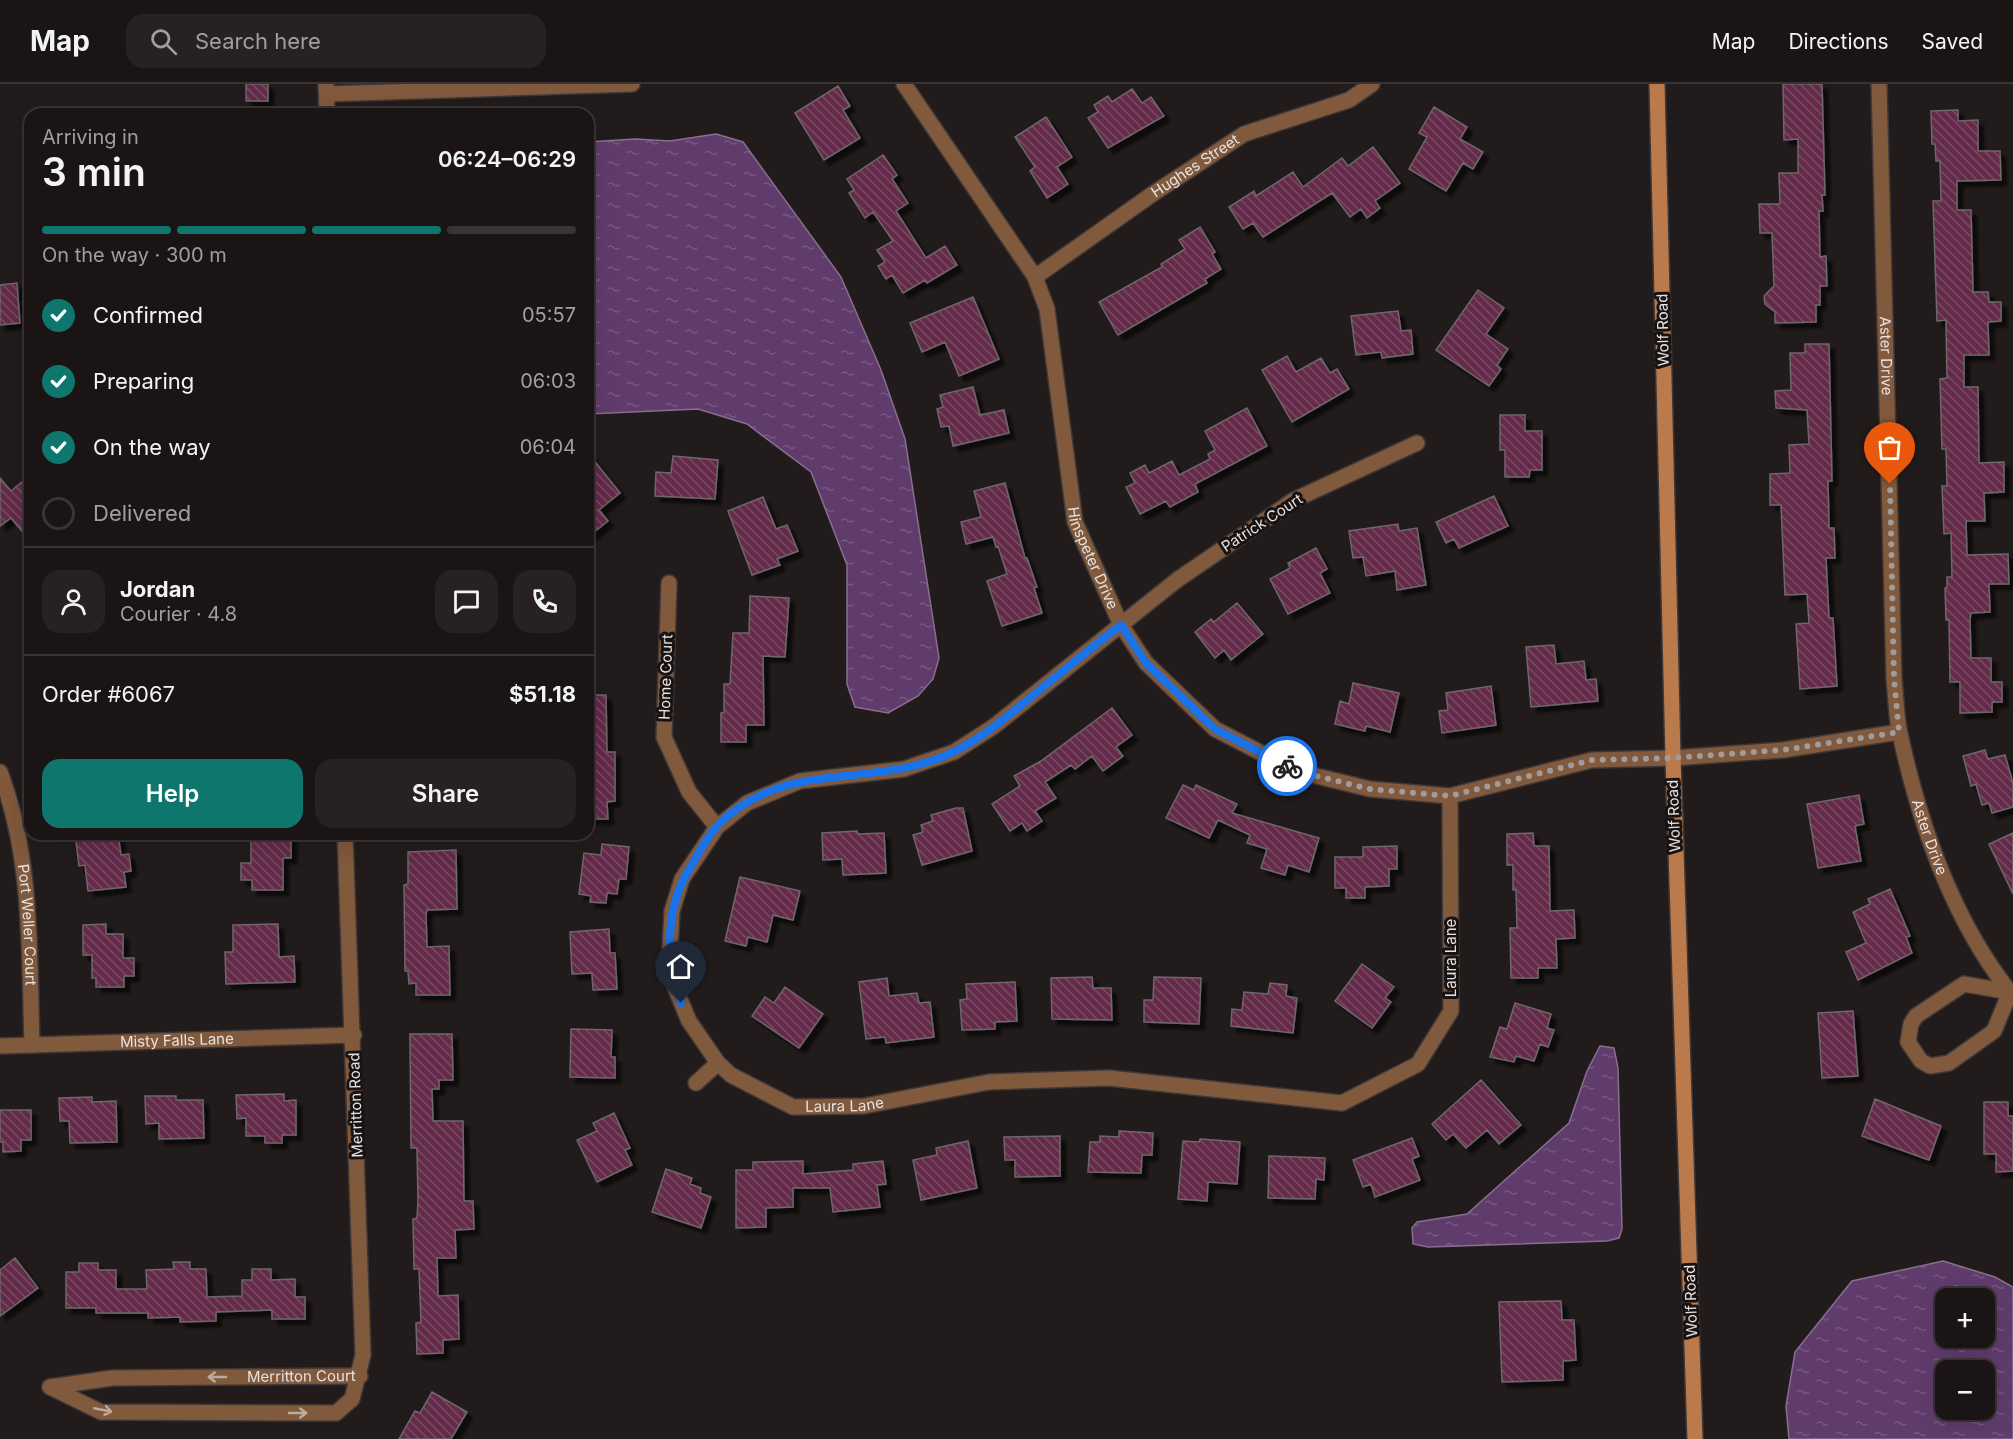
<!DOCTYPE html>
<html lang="en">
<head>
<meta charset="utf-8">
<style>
  :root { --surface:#1a1414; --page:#272122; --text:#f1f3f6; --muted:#9f9ea0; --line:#383334; --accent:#0f766e }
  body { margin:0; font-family:Inter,sans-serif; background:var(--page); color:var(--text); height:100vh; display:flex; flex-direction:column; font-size:22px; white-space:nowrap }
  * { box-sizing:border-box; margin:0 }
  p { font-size:20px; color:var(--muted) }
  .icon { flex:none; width:33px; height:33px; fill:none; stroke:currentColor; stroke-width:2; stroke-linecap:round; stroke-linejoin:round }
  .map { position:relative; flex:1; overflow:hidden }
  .drawer { position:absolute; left:24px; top:24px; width:570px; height:732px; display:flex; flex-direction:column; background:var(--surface); border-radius:18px; box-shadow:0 6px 24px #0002,0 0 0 2px var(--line) }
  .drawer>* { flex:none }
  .fabs { position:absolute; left:1935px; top:1204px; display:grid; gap:12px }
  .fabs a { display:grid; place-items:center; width:60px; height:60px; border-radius:12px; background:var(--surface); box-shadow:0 6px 24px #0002,0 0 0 2px var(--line); font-size:30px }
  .pin { position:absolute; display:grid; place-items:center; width:51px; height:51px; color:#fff; margin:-62px -26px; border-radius:50% 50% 50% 0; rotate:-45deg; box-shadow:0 0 6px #0007 }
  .pin .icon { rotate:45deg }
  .courier { position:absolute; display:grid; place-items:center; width:60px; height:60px; margin:-30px; border:4px solid #1a73e8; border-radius:50%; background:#fff; color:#222; box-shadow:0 2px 8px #0007 }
  .overview em { font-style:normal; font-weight:600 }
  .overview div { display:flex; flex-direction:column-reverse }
  .overview { display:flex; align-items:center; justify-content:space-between; height:102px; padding:0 18px }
  h1 { font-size:39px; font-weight:600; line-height:45px }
  .bar { display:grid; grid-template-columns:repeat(4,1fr); gap:9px 6px; align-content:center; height:72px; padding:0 18px }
  .bar i { height:8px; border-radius:4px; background:var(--line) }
  .bar .active { background:var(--accent) }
  .bar p { grid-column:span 4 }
  .line { display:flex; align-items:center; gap:15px; padding:0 18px; border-top:2px solid var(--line) }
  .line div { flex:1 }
  .round { display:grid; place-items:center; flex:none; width:63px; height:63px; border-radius:18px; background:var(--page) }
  ol { padding:0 18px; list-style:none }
  li { display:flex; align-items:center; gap:18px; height:66px }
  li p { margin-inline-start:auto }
  li .icon { padding:6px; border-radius:50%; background:var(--accent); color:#fff; stroke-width:4 }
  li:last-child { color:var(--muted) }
  li i { width:33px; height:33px; border:3px solid var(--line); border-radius:50% }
  .primary-button { display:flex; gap:12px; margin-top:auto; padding:12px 18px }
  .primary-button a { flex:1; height:69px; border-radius:18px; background:var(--accent); color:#fff; font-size:24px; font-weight:600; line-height:69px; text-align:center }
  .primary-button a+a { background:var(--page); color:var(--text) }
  header { display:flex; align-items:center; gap:36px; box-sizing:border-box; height:84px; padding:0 30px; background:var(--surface); border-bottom:2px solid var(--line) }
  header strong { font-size:28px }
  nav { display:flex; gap:33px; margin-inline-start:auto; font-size:21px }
  .search { width:420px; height:54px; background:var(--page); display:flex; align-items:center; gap:15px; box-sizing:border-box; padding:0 21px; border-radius:18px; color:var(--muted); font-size:22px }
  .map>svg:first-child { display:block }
  .water { fill:url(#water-ripples); stroke:#886e90; stroke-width:1.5; fill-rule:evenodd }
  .building { fill:url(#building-back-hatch); stroke:#6e676a; stroke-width:1.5; filter:url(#shadow) }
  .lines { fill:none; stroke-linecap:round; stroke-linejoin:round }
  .minor-casing { stroke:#3d3737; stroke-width:18 }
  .secondary-casing { stroke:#3d3737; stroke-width:18 }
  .minor { stroke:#81593c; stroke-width:15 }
  .secondary { stroke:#ba7a4b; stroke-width:15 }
  .oneway { stroke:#beab9f }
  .done { stroke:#a19c9c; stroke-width:6; stroke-dasharray:0 10.8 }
  .route { stroke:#1a73e8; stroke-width:8 }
  .labels { text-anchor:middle; stroke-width:6; stroke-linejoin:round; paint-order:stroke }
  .street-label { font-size:15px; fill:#e6e2e1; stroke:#181212 }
</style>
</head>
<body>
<header>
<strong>Map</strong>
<div class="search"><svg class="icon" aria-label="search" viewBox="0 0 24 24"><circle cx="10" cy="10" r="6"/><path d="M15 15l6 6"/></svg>Search here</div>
<nav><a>Map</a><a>Directions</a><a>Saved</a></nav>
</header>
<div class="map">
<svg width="2013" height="1355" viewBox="0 0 2013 1355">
  <defs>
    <pattern id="water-ripples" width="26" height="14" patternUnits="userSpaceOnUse" patternTransform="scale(1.5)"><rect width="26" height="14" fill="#603c6d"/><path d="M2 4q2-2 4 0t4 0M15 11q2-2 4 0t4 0" fill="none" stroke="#775882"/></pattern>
    <pattern id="building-back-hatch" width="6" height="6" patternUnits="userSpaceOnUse" patternTransform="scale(1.5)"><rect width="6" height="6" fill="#642b49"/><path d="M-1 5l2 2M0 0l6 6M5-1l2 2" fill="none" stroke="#7a4963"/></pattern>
    <filter id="shadow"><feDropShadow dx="5.5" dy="5.5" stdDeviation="1.5" flood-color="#0009"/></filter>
  </defs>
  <rect width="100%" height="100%" fill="#221b1b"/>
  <!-- water -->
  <path class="water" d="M716 50 743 58 841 193 881 286 905 355 939 574 933 595 918 612 888 629 855 623 847 600V481L811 388 747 340 698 325 588 330V58L635 55 670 57Z
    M1600 962 1614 964 1618 984 1622 1145 1619 1154 1607 1157 1428 1163 1413 1160 1412 1144 1417 1138 1467 1130 1569 1039 1587 987Z
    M1943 1177 1995 1193 2013 1203V1355H1789L1786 1322 1795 1268 1852 1197ZM1946 1215H1984V1254H1946ZM1946 1287H1984V1326H1946Z"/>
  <!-- building -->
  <path class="building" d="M246 0H268V17H246Z
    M1783 0H1822L1825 111H1822L1823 127H1819L1820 173 1826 172 1827 202H1820V221H1816V238L1775 239V228L1765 220 1764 212 1774 202 1772 149H1760L1759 120H1780L1779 89H1798V55L1784 56Z
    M838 2 850 22 843 26 860 54 824 76 795 29Z
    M1132 5 1142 19 1151 13 1164 32 1108 64 1088 34 1098 28 1094 21 1108 12 1112 18Z
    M1434 23 1467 43 1460 55 1483 68 1473 85 1463 79 1446 107 1409 85 1427 53 1419 49Z
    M1958 26V37L1978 36V67H2000L2001 96 1957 97V126H1971L1973 208H1988L1989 218H2001V237L1988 238 1989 271H1964V303H1978L1979 379 2004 378V408L1984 409 1985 437H1966L1967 471 2008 470 2009 500H1989L1990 528 1971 529 1970 535 1971 574H1991V598H2002V618H1992V628L1960 629V598H1950L1949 536H1946L1945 504H1947V493H1952L1951 449 1944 450 1942 402H1947L1946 365H1942L1940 295 1947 294 1946 236 1937 237 1933 117H1941L1940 77H1936L1935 60H1932L1931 27Z
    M1046 33 1072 73 1057 83 1068 100 1047 114 1030 87 1035 83 1015 53Z
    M1373 63 1400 99 1375 117 1380 124 1367 134 1361 125 1350 133 1332 109 1263 153 1253 139 1243 145 1229 123 1254 107 1256 112 1293 88 1303 103 1342 74 1348 82Z
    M883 71 897 91 892 95 908 119 896 127 926 174 945 162 957 181 927 199 925 196 903 209 892 191 886 195 878 182 885 178 877 166 893 157 873 128 865 134 849 109 854 106 847 95Z
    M1200 143 1215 168 1212 170 1221 185 1205 195 1207 199 1118 251 1099 218 1162 183 1161 180 1185 165 1179 156Z
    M17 199 20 239 0 241V201Z
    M1478 206 1504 224 1486 250 1508 265 1497 281 1501 285 1489 302 1436 266Z
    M973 213 999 275 959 292 945 258 922 268 910 239Z
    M1398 227 1401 247 1411 246 1413 270 1382 274 1381 268 1356 271 1351 232Z
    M1805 260H1829L1832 397H1828L1829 444H1834L1835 474H1826L1829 534H1833L1837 602 1800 605 1796 540 1809 539 1807 510 1785 511 1781 421H1770V390L1790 389 1789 361 1809 360 1807 326 1776 324 1775 307 1791 306 1790 269H1805Z
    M1287 272 1296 288 1321 274 1330 289 1337 285 1349 305 1292 338 1262 286Z
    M973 303 980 331 1004 326 1009 349 953 362 949 342 941 343 937 325 943 323 940 311Z
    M1247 324 1267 362 1195 400 1198 408 1170 423 1166 417 1140 430 1126 403 1135 399 1130 389 1145 381 1149 389 1172 377 1179 391 1210 375 1208 370 1215 366 1205 347Z
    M1500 331H1525V347H1542V386H1530L1529 393H1505V366H1500Z
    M588 369 620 409 599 426 608 437 588 453Z
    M673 372 718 376 715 415 655 412 656 388 671 389Z
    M30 391V457L11 434 0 442V394L11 407Z
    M1005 399 1025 474H1027L1037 503 1034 504 1042 529 1002 542 987 497 1007 490 998 462 996 463 993 453 966 460 961 438 981 433 974 407Z
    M1494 412 1508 442 1459 464 1454 455 1446 459 1436 438Z
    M763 413 776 445 787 441 798 467 777 475 780 481 752 491 728 427Z
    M1398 440 1399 447 1417 444 1426 501 1397 506 1395 487 1366 492 1363 473 1353 474 1349 447Z
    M1316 464 1327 485 1320 489 1330 509 1288 530 1270 495 1290 484 1288 479Z
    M750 512 789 514 785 573 763 572 764 641H746V658H721V629H724V600H730L733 549H749Z
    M1237 519 1263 550 1231 576 1224 566 1215 574 1195 548 1211 535 1214 538Z
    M1554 561 1556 580 1584 577 1586 596 1596 595 1598 617 1531 623 1526 563Z
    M1353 599 1399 609 1390 648 1366 642 1365 647 1335 640 1340 617 1349 620Z
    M1491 602 1496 641 1442 649 1439 627 1448 626 1446 609Z
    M588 611H606L607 668H615V717L607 718 608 735H588Z
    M1112 624 1132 651 1116 663 1123 672 1103 687 1092 672 1075 685 1071 681 1045 698 1056 714 1035 727 1042 737 1027 747 1022 739 1010 747 992 720 1020 702 1014 692 1041 677Z
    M1985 666 1988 675 2005 671 2013 699V723L1992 729 1989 719 1982 721 1976 700 1971 702 1963 672Z
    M1183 701 1194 706 1196 701 1237 720 1232 729 1319 754 1309 788 1288 781 1285 791 1261 784 1267 765 1247 759 1250 751 1218 736 1209 754 1166 734Z
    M1859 711 1864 740 1855 742 1861 777 1818 784 1807 720Z
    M956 724H963L972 767 922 781 913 751 923 748 921 741 933 737 931 731Z
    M857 747 858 750 884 749 886 789 843 791 842 775 823 776 822 749Z
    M1533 749 1534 762H1549L1550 827 1574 826 1575 854 1556 855 1557 884H1538V894H1511L1510 844H1517L1516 806H1513V781H1507V750Z
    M2013 749V810L1989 760Z
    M75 750H118L121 771 129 770 131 787 124 788 126 803 88 807 85 781 79 782Z
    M268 750H291V774H283V806H252V796H241V779H251V753H268Z
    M602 760 629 763 626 795H619L617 810 607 809 606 819 590 818 591 812 579 810 584 769 601 771Z
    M1397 762V785H1389V802L1365 803V814H1346V804H1335V773H1363V763Z
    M456 766 457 825 427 826 426 830 427 863 449 862 450 911H416V899L409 900 408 887H405L404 801 408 800V768Z
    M740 793 800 807 793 836 773 831 767 858 748 853 746 862 725 857Z
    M1890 805 1910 852 1906 853 1912 869 1858 896 1846 868 1866 859 1853 828 1870 820 1868 815Z
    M106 840V850H123V874H134V892H124V903H96V894H92V871H83V841Z
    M278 840 279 873 294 872 295 898 226 900 225 868H233V841Z
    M609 845 610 869H615L617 905 593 906 592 889 572 890 570 848Z
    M1362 880 1394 903 1385 914 1391 918 1372 944 1335 917Z
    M1092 893 1093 904H1111L1112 936 1052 935 1051 894Z
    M1154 893 1201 894 1199 940 1144 938V916H1153Z
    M887 894 889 912 917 909 919 919 930 918 934 953 886 959 885 953 866 955 859 898Z
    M1015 898 1017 937 995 938V945L962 946 960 916 967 915 966 900Z
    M1270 899 1287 901 1286 912 1297 914 1293 949 1231 942 1232 925 1242 926 1244 908 1268 910Z
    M785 903 823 930 799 964 752 932 765 913 774 919Z
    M1515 919 1551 930 1547 944 1554 946 1548 963 1540 960 1534 977 1516 972 1514 978 1490 973 1500 943 1507 945Z
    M1853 927 1858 992 1822 994 1818 929Z
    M571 945 612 946 611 973H615V994L570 993Z
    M410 950H452L453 996H439V1005H432L433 1037H463L464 1117H473L474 1145 455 1146 456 1174H437L438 1212 458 1211 459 1255 443 1256V1269L417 1270 416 1239 421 1238 419 1185H414L413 1135 417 1134 418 1118 417 1064H411Z
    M1481 996 1521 1041 1499 1060 1487 1046 1466 1064 1453 1050 1446 1056 1432 1040Z
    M284 1010V1017L296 1016V1051H282V1059H265V1052H246V1034L237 1035 236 1011Z
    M145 1012H176V1016H203L204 1054 159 1055V1039L146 1040Z
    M92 1013V1018L116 1017 117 1058 70 1059 69 1037H60L59 1014Z
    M1875 1015 1941 1042 1929 1076 1862 1052Z
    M1984 1018H2008V1032H2013V1087L1996 1088V1070H1984Z
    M0 1026H31V1056H21V1067L3 1068V1058H0Z
    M614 1029 630 1064 625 1066 632 1081 597 1098 577 1056 597 1047 593 1039Z
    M1119 1047 1153 1049 1152 1071H1142L1141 1089 1088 1088 1090 1058H1100V1052L1119 1053Z
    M1060 1052V1092L1015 1093V1076H1005L1004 1053Z
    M1412 1054 1419 1072 1412 1075 1420 1096 1375 1113 1371 1100 1363 1103 1353 1076Z
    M1200 1055 1240 1058 1237 1100 1208 1098 1207 1117 1178 1115 1183 1057 1199 1058Z
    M968 1057 977 1104 921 1116 913 1076 937 1071 936 1064Z
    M1269 1072 1325 1074 1324 1096 1316 1095 1315 1115 1268 1114Z
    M803 1077V1090L853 1086V1080L883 1077 886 1100 877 1101 880 1123 833 1128 830 1104H793V1123L766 1124V1143L736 1144V1086H753V1078Z
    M666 1085 692 1094 690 1100 701 1104 700 1109 711 1113 701 1144 652 1128Z
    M15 1174 38 1204 0 1232V1186Z
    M173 1178H190V1185H206L207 1213 242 1212V1196H252V1185H271V1196L295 1195V1213H305V1235H272V1226L216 1228V1237L180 1238V1233L148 1234V1229H96V1224H66V1188H79V1179H98V1186H116V1205H147L146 1186 174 1185Z
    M1561 1217 1562 1236H1574L1576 1276 1563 1277V1296L1502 1298 1499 1218Z
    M432 1308 467 1328 451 1355H399L415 1327 420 1329Z"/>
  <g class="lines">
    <defs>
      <g id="minor">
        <path d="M326 0 327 30"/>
        <path id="s1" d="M904 0 1035 193 1047 225 1075 438 1121 541 1146 579 1215 645 1296 687 1370 705 1450 712 1592 676 1673 674 1783 666 1899 648"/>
        <path id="s2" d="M1879 0 1894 595C1896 613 1896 632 1900 650 1920 742 1953 838 2013 912"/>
        <path d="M327 10 632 0"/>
        <path id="s3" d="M1035 193 1154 109 1244 50 1349 16 1372 0"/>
        <path id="s4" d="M1417 359 1294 416 1177 496 993 643 954 668 904 685 800 697 747 719 717 743 682 795 672 827 670 865 674 901 689 937 718 979 731 991 793 1023 864 1022 989 998 1109 994 1342 1019 1418 980 1451 927 1450 712"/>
        <path d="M669 499 664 653 689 708 717 743"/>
        <path id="s5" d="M0 688C33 776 29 869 32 961"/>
        <path d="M1964 900 2010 908 1994 947 1949 979 1930 982 1921 977 1908 958 1911 940 1916 932Z"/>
        <path id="s6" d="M0 962 354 951"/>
        <path d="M696 999 718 979"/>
        <path d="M50 1303 101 1328 336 1329 352 1315 363 1271 345 750"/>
        <path id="s7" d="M50 1303 112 1294 360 1292"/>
      </g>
      <path id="secondary" d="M1657 0 1673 674 1695 1355"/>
    </defs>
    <!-- minor casing -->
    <use href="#minor" class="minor-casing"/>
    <!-- secondary casing -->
    <use href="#secondary" class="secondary-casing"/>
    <!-- minor -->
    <use href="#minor" class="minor"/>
    <!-- secondary -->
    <use href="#secondary" class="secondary"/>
  </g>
  <!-- one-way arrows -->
  <defs><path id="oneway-shaft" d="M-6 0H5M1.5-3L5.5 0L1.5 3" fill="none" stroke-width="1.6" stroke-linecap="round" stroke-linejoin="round" transform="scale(1.5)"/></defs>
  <g class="oneway">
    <use href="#oneway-shaft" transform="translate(217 1293) rotate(180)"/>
    <use href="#oneway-shaft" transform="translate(103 1326) rotate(11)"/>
    <use href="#oneway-shaft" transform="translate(298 1329)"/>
  </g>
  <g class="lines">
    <!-- done -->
    <path class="done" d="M1287 682 1296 687 1370 705 1450 712 1592 676 1672 674 1783 666 1899 648 1894 595 1890 400"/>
    <!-- route -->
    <path class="route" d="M681 919C665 877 665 823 690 784 698 771 706 754 717 742 785 672 876 707 955 667 985 652 1010 630 1036 609 1064 586 1092 563 1121 541L1146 579 1215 645 1287 682"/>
  </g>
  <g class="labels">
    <!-- street labels -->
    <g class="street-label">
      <text dy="5" stroke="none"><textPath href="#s3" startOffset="195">Hughes Street</textPath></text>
      <text transform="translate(1663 246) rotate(-91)" y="5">Wolf Road</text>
      <text dy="5" stroke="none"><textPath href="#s2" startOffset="272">Aster Drive</textPath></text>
      <text transform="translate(1262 439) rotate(-33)" y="5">Patrick Court</text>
      <text dy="5" stroke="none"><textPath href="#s1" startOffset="522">Hinspeter Drive</textPath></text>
      <text transform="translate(666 593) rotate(-88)" y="5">Home Court</text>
      <text transform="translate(1674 732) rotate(-92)" y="5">Wolf Road</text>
      <text dy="5" stroke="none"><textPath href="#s2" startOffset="758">Aster Drive</textPath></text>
      <text dy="5" stroke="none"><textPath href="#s5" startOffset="156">Port Weller Court</textPath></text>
      <text transform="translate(1451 874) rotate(-90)" y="5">Laura Lane</text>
      <text dy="5" stroke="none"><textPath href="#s6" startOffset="177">Misty Falls Lane</textPath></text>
      <text dy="5" stroke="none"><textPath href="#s4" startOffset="1212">Laura Lane</textPath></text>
      <text transform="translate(356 1021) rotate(-92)" y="5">Merritton Road</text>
      <text transform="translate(1691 1217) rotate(-92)" y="5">Wolf Road</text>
      <text dy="5" stroke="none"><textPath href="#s7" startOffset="252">Merritton Court</textPath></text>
    </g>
  </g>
</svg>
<div class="fabs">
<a>+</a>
<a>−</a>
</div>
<div class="pin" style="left:1890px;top:400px;background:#ea580c"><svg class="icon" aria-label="bag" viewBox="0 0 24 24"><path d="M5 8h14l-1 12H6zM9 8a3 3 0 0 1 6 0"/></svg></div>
<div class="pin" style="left:681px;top:919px;background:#1f2937"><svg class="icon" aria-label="home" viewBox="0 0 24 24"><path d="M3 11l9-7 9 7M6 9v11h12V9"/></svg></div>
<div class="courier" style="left:1287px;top:682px"><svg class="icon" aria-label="bike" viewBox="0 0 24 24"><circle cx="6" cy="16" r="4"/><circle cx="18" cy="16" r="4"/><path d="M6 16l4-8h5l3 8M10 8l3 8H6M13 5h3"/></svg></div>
<section class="drawer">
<div class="overview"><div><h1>3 min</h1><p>Arriving in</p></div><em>06:24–06:29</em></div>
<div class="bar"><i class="active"></i><i class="active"></i><i class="active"></i><i></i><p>On the way · 300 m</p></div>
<ol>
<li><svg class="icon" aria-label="check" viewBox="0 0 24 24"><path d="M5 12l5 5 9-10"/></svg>Confirmed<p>05:57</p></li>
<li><svg class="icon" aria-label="check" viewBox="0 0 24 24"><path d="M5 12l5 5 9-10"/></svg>Preparing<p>06:03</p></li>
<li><svg class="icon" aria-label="check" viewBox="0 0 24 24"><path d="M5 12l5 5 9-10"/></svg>On the way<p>06:04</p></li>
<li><i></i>Delivered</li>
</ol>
<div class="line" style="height:108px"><a class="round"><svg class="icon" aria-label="person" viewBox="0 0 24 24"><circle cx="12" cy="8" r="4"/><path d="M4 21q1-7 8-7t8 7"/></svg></a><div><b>Jordan</b><p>Courier · 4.8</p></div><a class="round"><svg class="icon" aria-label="chat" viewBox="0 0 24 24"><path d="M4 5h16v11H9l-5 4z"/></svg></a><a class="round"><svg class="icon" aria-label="phone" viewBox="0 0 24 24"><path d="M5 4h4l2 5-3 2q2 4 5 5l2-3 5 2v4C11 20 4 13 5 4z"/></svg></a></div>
<div class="line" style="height:78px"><div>Order #6067</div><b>$51.18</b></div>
<div class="primary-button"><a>Help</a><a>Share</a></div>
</section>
</div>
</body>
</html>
